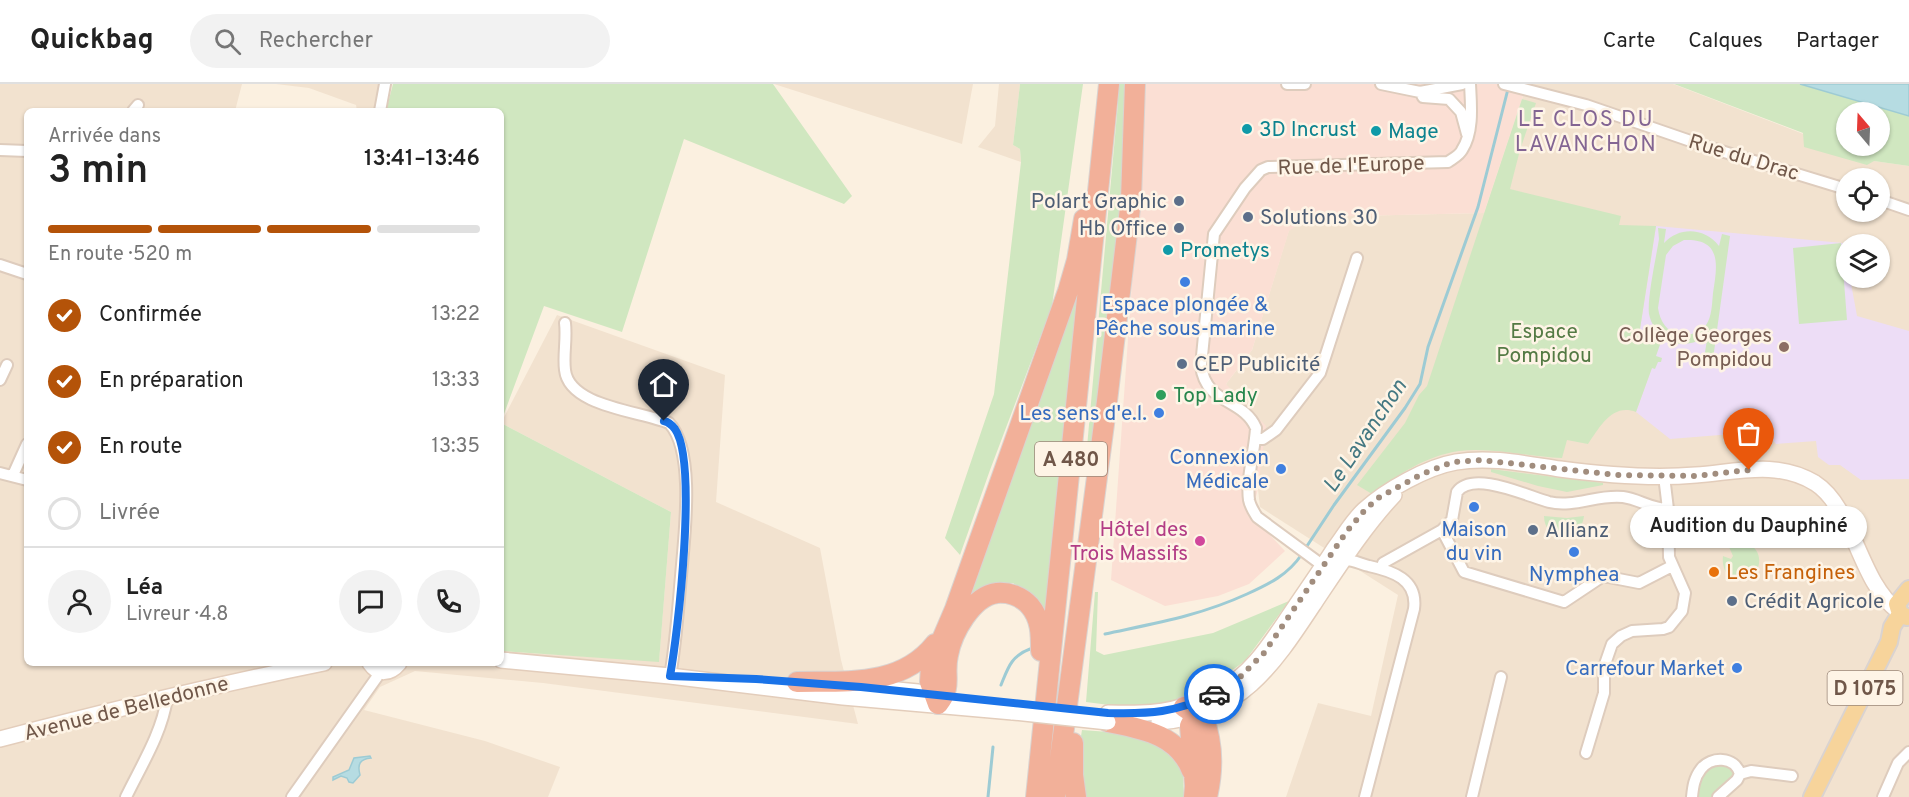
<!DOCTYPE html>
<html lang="fr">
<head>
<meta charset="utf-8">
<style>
  :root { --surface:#fff; --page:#f2f2f2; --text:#222; --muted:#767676; --line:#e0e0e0; --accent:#b45309 }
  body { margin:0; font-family:Overpass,sans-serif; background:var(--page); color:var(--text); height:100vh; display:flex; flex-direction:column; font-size:22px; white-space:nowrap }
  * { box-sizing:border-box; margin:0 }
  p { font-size:20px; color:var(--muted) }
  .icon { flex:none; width:33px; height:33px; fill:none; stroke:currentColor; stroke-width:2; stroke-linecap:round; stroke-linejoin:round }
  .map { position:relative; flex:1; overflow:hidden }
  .sheet { position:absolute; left:24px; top:24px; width:480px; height:558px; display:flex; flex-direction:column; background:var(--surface); border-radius:9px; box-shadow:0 2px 4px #0004 }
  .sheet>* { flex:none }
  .needle { width:39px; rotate:341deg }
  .controls { position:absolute; left:1836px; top:18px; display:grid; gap:12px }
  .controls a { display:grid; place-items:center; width:54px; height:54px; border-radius:50%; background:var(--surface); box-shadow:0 2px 4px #0004; font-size:30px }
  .pin { position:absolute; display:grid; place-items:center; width:51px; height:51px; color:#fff; margin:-62px -26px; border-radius:50% 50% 50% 0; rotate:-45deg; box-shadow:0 0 6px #0007 }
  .pin .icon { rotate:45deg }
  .courier { position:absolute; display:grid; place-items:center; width:60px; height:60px; margin:-30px; border:4px solid #1a73e8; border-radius:50%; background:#fff; color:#222; box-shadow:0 2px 8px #0007 }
  .bubble { position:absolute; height:42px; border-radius:21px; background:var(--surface); box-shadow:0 2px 4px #0004; font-size:20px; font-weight:600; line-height:42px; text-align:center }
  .overview em { font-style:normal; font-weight:600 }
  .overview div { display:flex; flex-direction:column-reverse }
  .overview { display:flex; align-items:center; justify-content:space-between; height:102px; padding:0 24px }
  h1 { font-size:39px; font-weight:600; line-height:45px }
  .bar { display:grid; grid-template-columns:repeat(4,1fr); gap:9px 6px; align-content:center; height:72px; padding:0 24px }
  .bar i { height:8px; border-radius:4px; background:var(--line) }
  .bar .on { background:var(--accent) }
  .bar p { grid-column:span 4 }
  .line { display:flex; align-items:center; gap:15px; padding:0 24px; border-top:2px solid var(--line) }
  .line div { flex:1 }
  .round { display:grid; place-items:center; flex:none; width:63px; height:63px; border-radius:32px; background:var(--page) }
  ol { padding:0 24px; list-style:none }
  li { display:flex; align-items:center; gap:18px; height:66px }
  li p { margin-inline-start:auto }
  li .icon { padding:6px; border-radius:50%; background:var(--accent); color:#fff; stroke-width:4 }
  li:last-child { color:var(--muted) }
  li i { width:33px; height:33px; border:3px solid var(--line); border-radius:50% }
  header { display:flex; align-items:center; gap:36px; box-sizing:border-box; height:84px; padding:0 30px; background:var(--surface); border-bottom:2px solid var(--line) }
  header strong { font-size:28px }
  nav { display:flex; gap:33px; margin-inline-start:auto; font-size:21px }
  .search { width:420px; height:54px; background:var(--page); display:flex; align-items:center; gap:15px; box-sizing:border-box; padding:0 21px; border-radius:33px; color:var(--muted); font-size:22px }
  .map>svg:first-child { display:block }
  .residential { fill:#f2e2cf; fill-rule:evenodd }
  .commercial { fill:#fbdfd4 }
  .education { fill:#edddf6 }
  .green { fill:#d0e7c0; fill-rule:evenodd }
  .water { fill:#b6dce2; stroke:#9dcbd4; stroke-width:1.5 }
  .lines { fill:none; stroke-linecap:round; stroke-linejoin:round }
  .stream { stroke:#9dcbd4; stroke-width:3 }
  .street-casing { stroke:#deccbd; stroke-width:14 }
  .secondary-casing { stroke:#e3cdbb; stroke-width:18 }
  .primary-casing { stroke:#dad3d0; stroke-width:20 }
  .highway-casing { stroke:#dad3d0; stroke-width:22 }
  .street { stroke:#fff; stroke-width:10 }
  .secondary { stroke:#fff; stroke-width:15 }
  .primary { stroke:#f7d49b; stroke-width:16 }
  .highway { stroke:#f2b099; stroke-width:20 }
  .secondary-bridge-casing { stroke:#e3cdbb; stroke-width:18; stroke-linecap:butt }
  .secondary-bridge { stroke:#fff; stroke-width:15 }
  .done { stroke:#a18d7e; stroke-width:6; stroke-dasharray:0 10.8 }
  .route { stroke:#1a73e8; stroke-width:8 }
  .culture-dot { fill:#0f9aa8; stroke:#fef4e6; stroke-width:2 }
  .service-dot { fill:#5c6f8a; stroke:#fef4e6; stroke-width:2 }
  .shop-dot { fill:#3f7fe0; stroke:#fef4e6; stroke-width:2 }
  .education-dot { fill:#8d6e63; stroke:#fef4e6; stroke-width:2 }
  .leisure-dot { fill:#2e9e5b; stroke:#fef4e6; stroke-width:2 }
  .hotel-dot { fill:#d1479c; stroke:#fef4e6; stroke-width:2 }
  .food-dot { fill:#e8710a; stroke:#fef4e6; stroke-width:2 }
  .labels { text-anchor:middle; stroke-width:5; stroke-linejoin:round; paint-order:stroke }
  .shield { fill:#fef4e6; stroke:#9b8678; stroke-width:1.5 }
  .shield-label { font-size:20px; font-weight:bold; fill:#705749 }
  .culture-label { font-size:21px; fill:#0d838f; stroke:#fef4e6; text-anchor:start }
  .street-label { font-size:21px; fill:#705749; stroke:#fef4e6 }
  .service-label { font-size:21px; fill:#4e5e75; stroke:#fef4e6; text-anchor:start }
  .shop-label { font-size:21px; fill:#366cbe; stroke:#fef4e6 }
  .park-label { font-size:21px; fill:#547a44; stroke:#fef4e6 }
  .education-label { font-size:21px; fill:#785e54; stroke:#fef4e6; text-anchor:end }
  .leisure-label { font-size:21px; fill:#27864d; stroke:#fef4e6; text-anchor:start }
  .hotel-label { font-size:21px; fill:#b23c85; stroke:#fef4e6; text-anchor:end }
  .food-label { font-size:21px; fill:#c56008; stroke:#fef4e6; text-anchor:start }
  .neighbourhood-label { font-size:22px; letter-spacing:1.5px; fill:#836593; stroke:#fef4e6 }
  .water-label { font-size:22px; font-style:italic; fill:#447882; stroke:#fef4e6 }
</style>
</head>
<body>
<header>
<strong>Quickbag</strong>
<div class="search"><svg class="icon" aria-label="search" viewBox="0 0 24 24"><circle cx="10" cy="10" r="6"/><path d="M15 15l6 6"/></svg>Rechercher</div>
<nav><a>Carte</a><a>Calques</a><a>Partager</a></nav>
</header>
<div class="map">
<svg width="1909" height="713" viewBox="0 0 1909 713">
  <rect width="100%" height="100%" fill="#fbf0e0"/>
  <!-- residential -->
  <path class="residential" d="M0 0H242L235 27H27V579H501V567L659 577 671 428 501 339 557 231 725 291 716 418 820 464 841 576 858 640 543 599 415 587 380 603 364 626 485 657 560 683 548 713H0Z
    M276 0H381L374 27H357L356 21 309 4Z
    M774 0H973L962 60Z
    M999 0H1020L1013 61 1020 65 1021 78 978 63 995 42Z
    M1527 0H1673L1874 77 1909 82V713H1286L1318 619 1371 632 1398 511 1260 423 1258 405 1226 300 1252 266 1289 146 1309 133 1484 129ZM1846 94H1880V128H1846ZM1846 160H1880V194H1846Z"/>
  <!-- commercial -->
  <path class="commercial" d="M1146 0H1527L1484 129 1310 133 1289 147 1252 266 1226 300 1266 342 1258 405 1251 431 1285 467 1249 500 1218 512 1165 522 1111 496Z"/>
  <!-- education -->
  <path class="education" d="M1656 142 1843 159 1846 176V194H1850L1857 232 1909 247V395L1861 396 1840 381H1829L1818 373 1816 357 1776 360 1771 354 1770 347 1670 355 1636 328 1656 272 1640 245Z"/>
  <!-- green -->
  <path class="green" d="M393 0H773L852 112 844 120 684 55 622 248 544 222 501 338V27H386Z
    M1020 0H1083L1052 222 990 386 960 471 945 454 994 310 1021 78 1020 65 1013 61Z
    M1117 0H1128V64L1092 362 1087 363 1118 19 1116 18Z
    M1674 0H1800L1909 32V82L1874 77 1867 81 1804 63 1803 49ZM1846 28H1880V62H1846Z
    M1522 15 1536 19 1520 66 1510 105 1617 131 1621 132 1619 141 1656 142 1640 245 1641 248 1662 255 1656 272 1662 274 1661 278H1658L1655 285 1652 284 1636 328C1612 319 1600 343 1588 360L1567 356 1562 374C1528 373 1493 363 1459 367 1426 372 1399 390 1372 410L1357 401 1405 339 1419 311 1427 302Z
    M1658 144 1666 145 1664 159C1680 142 1705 144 1719 162L1722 150 1730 152 1713 275 1704 274 1707 256 1704 254C1691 261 1677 263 1664 254 1657 248 1651 240 1649 230 1647 214 1656 174 1659 155ZM1684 156C1723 154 1717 183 1713 209 1712 219 1712 233 1706 241 1700 249 1689 251 1680 252 1667 247 1660 238 1658 224L1666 171 1673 162Z
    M1841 159 1847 236 1799 240 1793 164Z
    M1073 206 1079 207 1045 532 1021 505 1013 499H1000L976 507 961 528Z
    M501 339 671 428 659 578 501 567Z
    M1491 385 1603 399V401L1567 408 1538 402 1491 388Z
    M1544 432 1567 434 1584 432C1583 440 1579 446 1574 452L1573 450C1558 455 1544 449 1544 432Z
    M1736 459C1775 456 1759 510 1731 493 1724 489 1722 480 1723 472L1731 475 1733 472 1729 463Z
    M1095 508H1098L1096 567 1104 571 1213 549 1289 517 1245 577 1213 600 1168 621 1117 622 1086 618Z
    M1082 646 1136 650 1161 657 1183 689 1184 713H1085L1078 671Z
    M1716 679 1730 682 1733 686V692L1712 713H1696L1702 689Z"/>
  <!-- water -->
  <path class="water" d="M1800 0H1909V32Z
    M370 672 371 674C360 675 357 680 360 691L353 699 349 698 347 694 341 692 333 696V693L349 686 354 674Z"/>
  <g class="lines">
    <!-- stream -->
    <path class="stream" d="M1305 465 1334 421 1405 324 1420 300 1428 263 1478 123 1508 5
      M1105 550C1156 539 1199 532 1247 510 1269 500 1288 491 1302 470
      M1001 601C1008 584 1011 572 1030 565
      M988 713 993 663"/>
    <defs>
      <path id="street" d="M1287 0H1305
        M1381 0 1420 8 1462 0
        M1504 0 1586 21 1708 63 1846 105
        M1422 11 1423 13 1449 15 1461 28 1467 50
        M133 27 138 21
        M380 27 385 0
        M0 66 27 67
        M1880 116 1909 126
        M0 181 27 190
        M565 239C567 255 563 271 565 286 569 323 641 327 669 339 696 367 684 454 681 492 678 525 676 559 670 592
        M0 296 7 281
        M1255 355H1263L1276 346 1320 289 1357 174
        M0 389 27 396
        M13 391 27 360
        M1442 446 1464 488 1564 518 1603 492 1639 499 1672 482
        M1382 485 1383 479 1442 446 1452 436 1457 408C1473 386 1527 412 1549 418 1574 424 1598 410 1623 413 1639 415 1651 425 1668 425
        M1586 669 1604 609V583L1612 560 1621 552 1632 547 1663 545 1669 543 1682 527 1685 509 1669 473 1668 425 1664 392
        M1740 690 1751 687 1792 692
        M126 713C141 682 162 649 167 614
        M292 713 377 593 379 587
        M1365 713 1414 525C1418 495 1392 487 1369 482 1361 480 1353 476 1346 476 1335 476 1328 482 1318 478L1257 433C1254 428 1250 422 1249 416 1246 395 1255 366 1256 344 1243 314 1206 321 1201 282L1214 150 1245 104 1261 86 1268 83 1448 78C1452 75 1460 71 1462 66 1474 48 1471 20 1470 0
        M1472 713 1501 593
        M1692 713C1693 703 1694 694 1701 685 1711 672 1735 672 1740 690L1737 696 1718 713
        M1883 713 1898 679 1909 668"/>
      <path id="secondary" d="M501 576 670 592 843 613 1013 628
        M370 579C378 591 390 590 399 579
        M856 602 918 608
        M1218 608C1252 590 1270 560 1291 529 1305 508 1320 487 1334 465 1344 452 1352 437 1364 426 1386 406 1427 383 1456 378 1490 372 1526 380 1560 385 1605 391 1650 395 1696 391 1737 388 1777 376 1815 399 1854 424 1859 498 1898 527
        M1108 629C1138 630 1165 630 1193 619
        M1159 638C1241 632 1274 580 1315 518 1340 481 1364 443 1394 411
        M0 655C107 627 215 601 324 579"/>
      <path id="primary" d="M1907 533 1900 530 1897 520 1909 505
        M1812 713 1889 558 1892 543 1900 530"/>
      <path id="highway" d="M797 598C847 597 901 603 935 560
        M938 620 930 598 931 581 955 525 1068 207 1077 176 1084 135
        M938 620C953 601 943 592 948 571 952 549 972 512 997 509 1010 508 1022 513 1030 522 1041 535 1041 550 1041 567
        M1184 623 1196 631 1203 633C1213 658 1213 687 1207 713
        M1108 638C1142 645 1178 650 1192 687
        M1073 659V691L1076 713
        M1036 713 1109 0
        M1055 713 1107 317 1131 116 1135 0
        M1194 713 1195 702 1190 642 1198 626 1227 603"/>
    </defs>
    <!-- street casing -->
    <use href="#street" class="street-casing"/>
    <!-- secondary casing -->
    <use href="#secondary" class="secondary-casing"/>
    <!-- primary casing -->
    <use href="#primary" class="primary-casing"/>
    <!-- highway casing -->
    <use href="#highway" class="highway-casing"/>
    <!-- street -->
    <use href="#street" class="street"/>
    <!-- secondary -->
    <use href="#secondary" class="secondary"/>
    <!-- primary -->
    <use href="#primary" class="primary"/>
    <!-- highway -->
    <use href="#highway" class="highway"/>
    <defs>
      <path id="secondary-bridge" d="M1013 628 1108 638"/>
    </defs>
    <!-- secondary-bridge casing -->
    <use href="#secondary-bridge" class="secondary-bridge-casing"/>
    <!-- secondary-bridge -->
    <use href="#secondary-bridge" class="secondary-bridge"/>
  </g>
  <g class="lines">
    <!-- done -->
    <path class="done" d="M1214 610 1237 596 1264 569 1347 447 1365 426 1378 414 1422 390 1453 378 1481 376 1616 391 1695 392 1749 386"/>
    <!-- route -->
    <path class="route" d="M664 337C668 338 672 341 675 345 698 378 678 549 670 592L756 595 861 603 1108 629C1150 630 1175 629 1214 610"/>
  </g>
  <!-- markers -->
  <g class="culture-dot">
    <circle cx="1247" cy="45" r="6"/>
    <circle cx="1376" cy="47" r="6"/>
    <circle cx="1168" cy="166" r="6"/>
  </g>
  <g class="service-dot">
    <circle cx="1179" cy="117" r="6"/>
    <circle cx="1248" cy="133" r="6"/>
    <circle cx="1179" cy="144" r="6"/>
    <circle cx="1182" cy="280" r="6"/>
    <circle cx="1533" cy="446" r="6"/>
    <circle cx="1732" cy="517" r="6"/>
  </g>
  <g class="shop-dot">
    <circle cx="1185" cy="198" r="6"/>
    <circle cx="1159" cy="329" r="6"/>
    <circle cx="1281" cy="385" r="6"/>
    <circle cx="1474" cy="423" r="6"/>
    <circle cx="1574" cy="468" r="6"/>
    <circle cx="1737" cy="584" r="6"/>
  </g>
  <circle class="education-dot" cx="1784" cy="263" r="6"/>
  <circle class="leisure-dot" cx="1161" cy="311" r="6"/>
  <circle class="hotel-dot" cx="1200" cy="457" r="6"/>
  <circle class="food-dot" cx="1714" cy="488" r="6"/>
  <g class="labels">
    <!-- shield labels -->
    <g class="shield">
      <rect x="1035" y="358" width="72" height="34" rx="4.5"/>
      <rect x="1827.5" y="587" width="75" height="34" rx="4.5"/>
    </g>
    <g class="shield-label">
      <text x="1071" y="382">A 480</text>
      <text x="1865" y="611">D 1075</text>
    </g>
    <!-- culture labels -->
    <g class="culture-label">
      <text x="1259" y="52">3D Incrust</text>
      <text x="1388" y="54">Mage</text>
      <text x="1180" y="173">Prometys</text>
    </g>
    <!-- street labels -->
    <g class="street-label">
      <text transform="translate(1744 73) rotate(17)" y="7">Rue du Drac</text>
      <text transform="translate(1351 81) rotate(-2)" y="7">Rue de l'Europe</text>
      <text transform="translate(126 624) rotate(-14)" y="7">Avenue de Belledonne</text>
    </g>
    <!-- service labels -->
    <g class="service-label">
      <text x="1167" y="124" text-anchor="end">Polart Graphic</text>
      <text x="1260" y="140">Solutions 30</text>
      <text x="1167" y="151" text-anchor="end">Hb Office</text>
      <text x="1194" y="287">CEP Publicité</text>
      <text x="1545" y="453">Allianz</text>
      <text x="1744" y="524">Crédit Agricole</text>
    </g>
    <!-- shop labels -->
    <g class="shop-label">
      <text x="1185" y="227">Espace plongée &amp;<tspan x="1185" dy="24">Pêche sous-marine</tspan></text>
      <text x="1147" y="336" text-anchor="end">Les sens d'e.l.</text>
      <text x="1269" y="380" text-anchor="end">Connexion<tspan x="1269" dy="24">Médicale</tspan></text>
      <text x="1474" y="452">Maison<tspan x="1474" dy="24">du vin</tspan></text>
      <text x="1574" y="497">Nymphea</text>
      <text x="1725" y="591" text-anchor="end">Carrefour Market</text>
    </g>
    <!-- park labels -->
    <g class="park-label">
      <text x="1544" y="254">Espace<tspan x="1544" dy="24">Pompidou</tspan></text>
    </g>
    <!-- education labels -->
    <g class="education-label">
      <text x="1772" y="258">Collège Georges<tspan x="1772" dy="24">Pompidou</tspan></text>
    </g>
    <!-- leisure labels -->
    <g class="leisure-label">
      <text x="1173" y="318">Top Lady</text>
    </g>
    <!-- hotel labels -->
    <g class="hotel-label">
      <text x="1188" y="452">Hôtel des<tspan x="1188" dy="24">Trois Massifs</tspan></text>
    </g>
    <!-- food labels -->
    <g class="food-label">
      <text x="1726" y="495">Les Frangines</text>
    </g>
    <!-- neighbourhood labels -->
    <g class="neighbourhood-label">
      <text x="1586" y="42">LE CLOS DU<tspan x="1586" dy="25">LAVANCHON</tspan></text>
    </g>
    <!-- water labels -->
    <g class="water-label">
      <text transform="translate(1364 351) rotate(-56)" y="8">Le Lavanchon</text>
    </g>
  </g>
</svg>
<div class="controls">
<a><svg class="needle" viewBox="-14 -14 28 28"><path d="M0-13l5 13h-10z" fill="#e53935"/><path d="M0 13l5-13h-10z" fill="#767676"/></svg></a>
<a><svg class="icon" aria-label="locate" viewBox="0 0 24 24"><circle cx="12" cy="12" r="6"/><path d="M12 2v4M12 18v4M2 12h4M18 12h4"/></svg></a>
<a><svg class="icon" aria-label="layers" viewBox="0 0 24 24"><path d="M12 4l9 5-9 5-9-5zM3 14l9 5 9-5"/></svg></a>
</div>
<div class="pin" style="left:1749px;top:386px;background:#ea580c"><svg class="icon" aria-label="bag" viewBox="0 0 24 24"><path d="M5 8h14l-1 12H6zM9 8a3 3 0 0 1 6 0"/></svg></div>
<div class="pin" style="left:664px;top:337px;background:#1f2937"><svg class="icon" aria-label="home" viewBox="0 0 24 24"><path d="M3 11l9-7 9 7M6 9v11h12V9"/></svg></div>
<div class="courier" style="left:1214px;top:610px"><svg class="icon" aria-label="car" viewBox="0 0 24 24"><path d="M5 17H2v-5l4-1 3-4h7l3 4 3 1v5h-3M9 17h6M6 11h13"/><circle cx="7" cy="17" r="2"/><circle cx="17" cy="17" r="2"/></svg></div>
<div class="bubble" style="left:1630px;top:422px;width:237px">Audition du Dauphiné</div>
<section class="sheet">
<div class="overview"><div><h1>3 min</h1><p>Arrivée dans</p></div><em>13:41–13:46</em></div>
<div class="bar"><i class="on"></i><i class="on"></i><i class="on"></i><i></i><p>En route · 520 m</p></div>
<ol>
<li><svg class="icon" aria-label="check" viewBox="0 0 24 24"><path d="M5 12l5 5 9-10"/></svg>Confirmée<p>13:22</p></li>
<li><svg class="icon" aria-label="check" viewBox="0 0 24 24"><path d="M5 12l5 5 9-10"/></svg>En préparation<p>13:33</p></li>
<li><svg class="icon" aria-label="check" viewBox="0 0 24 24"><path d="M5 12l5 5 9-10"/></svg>En route<p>13:35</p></li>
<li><i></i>Livrée</li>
</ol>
<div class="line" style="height:108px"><a class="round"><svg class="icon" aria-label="person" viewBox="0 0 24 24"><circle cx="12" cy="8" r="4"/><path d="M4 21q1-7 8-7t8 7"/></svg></a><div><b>Léa</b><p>Livreur · 4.8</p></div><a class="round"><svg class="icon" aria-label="chat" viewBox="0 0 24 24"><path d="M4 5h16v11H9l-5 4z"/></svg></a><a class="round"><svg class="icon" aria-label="phone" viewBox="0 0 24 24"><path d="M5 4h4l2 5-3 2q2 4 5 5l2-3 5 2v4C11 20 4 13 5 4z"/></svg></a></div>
</section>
</div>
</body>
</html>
